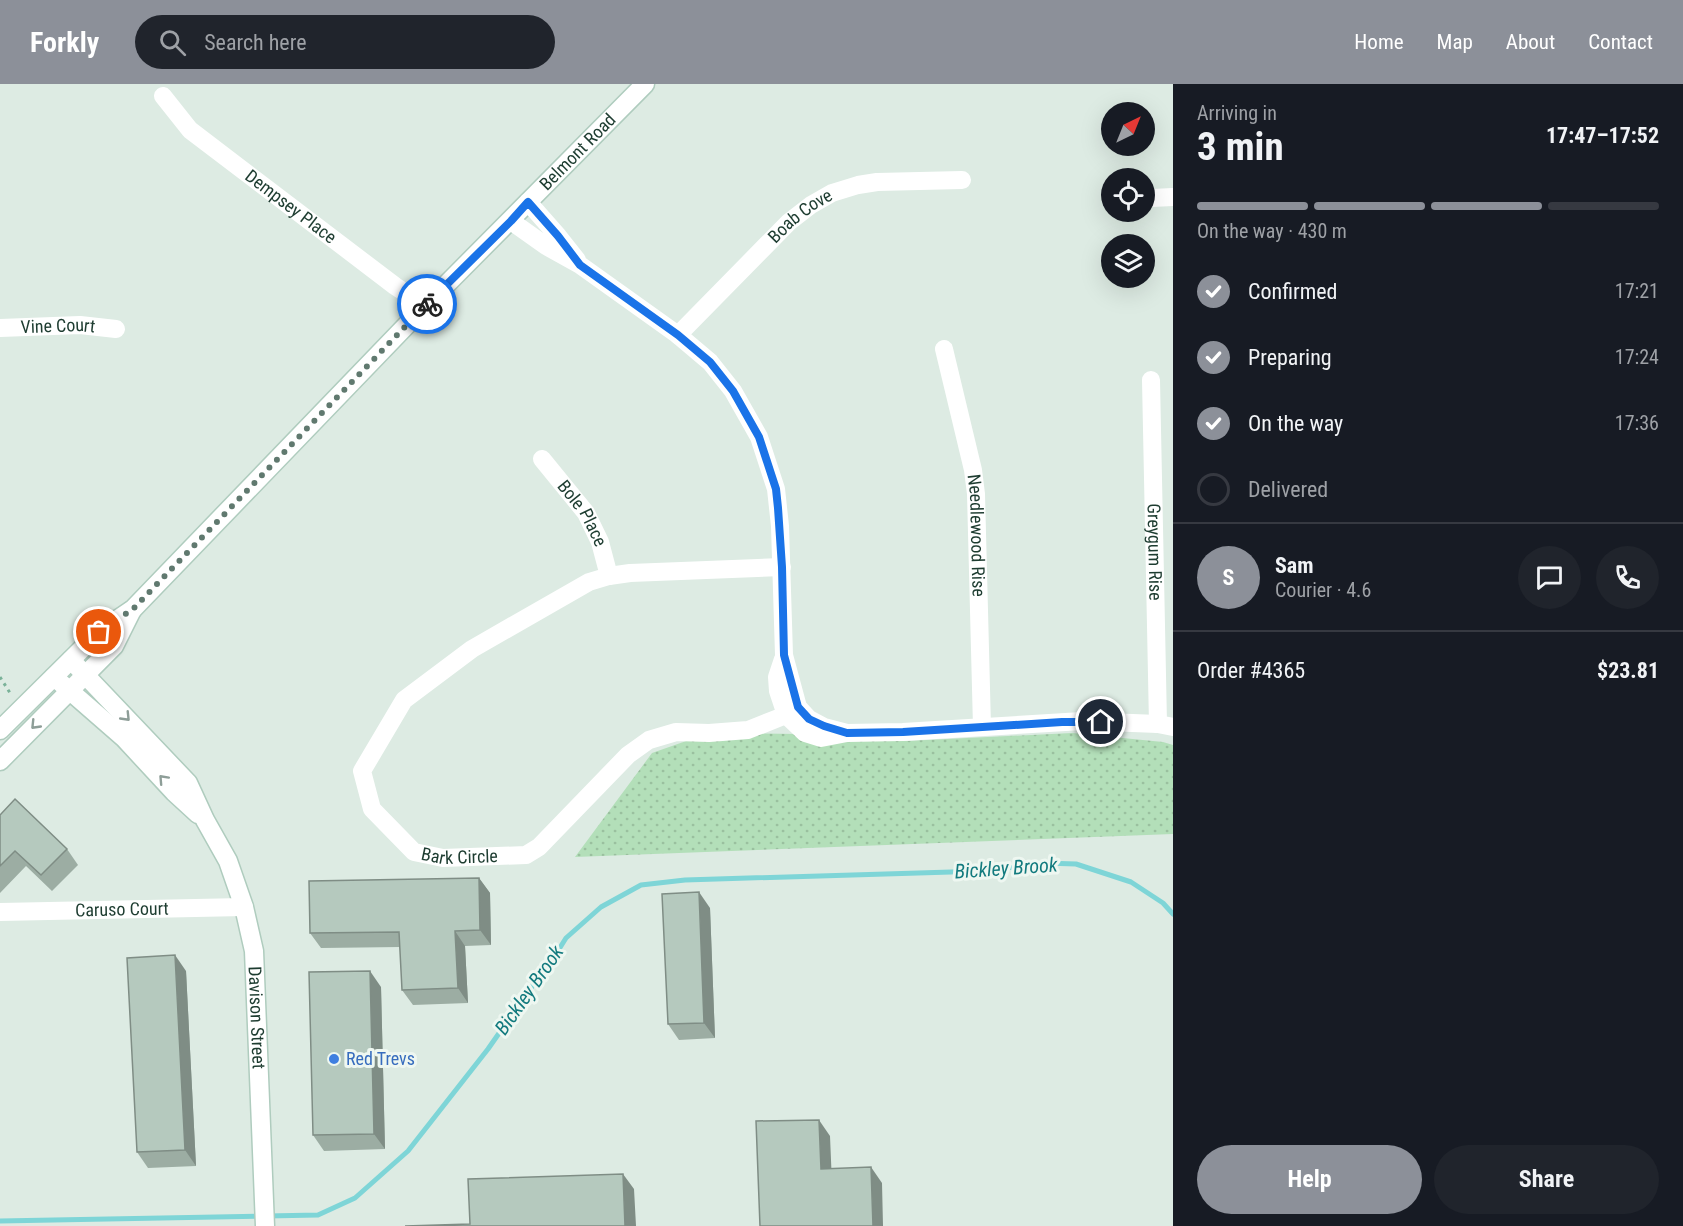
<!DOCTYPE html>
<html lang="en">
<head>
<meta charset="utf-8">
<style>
  :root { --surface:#171b24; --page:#20242c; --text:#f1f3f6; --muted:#9ea1a6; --line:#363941; --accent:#8c9099 }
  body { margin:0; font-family:"Roboto Condensed",sans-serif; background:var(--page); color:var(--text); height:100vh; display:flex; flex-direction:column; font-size:22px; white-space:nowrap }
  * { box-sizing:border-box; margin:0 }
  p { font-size:20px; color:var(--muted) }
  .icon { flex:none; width:33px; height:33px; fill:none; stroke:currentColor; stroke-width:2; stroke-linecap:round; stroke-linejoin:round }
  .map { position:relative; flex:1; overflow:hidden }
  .details { display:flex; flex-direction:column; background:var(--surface); width:510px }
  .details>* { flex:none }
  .needle { width:39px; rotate:43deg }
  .buttons { position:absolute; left:1101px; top:18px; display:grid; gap:12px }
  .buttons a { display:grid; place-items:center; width:54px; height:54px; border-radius:50%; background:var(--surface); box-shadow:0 6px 24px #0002; font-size:30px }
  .pin { position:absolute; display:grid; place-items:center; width:51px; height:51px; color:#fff; margin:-26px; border:3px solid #fff; border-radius:50%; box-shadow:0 2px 6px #0007 }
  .courier { position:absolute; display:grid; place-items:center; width:60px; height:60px; margin:-30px; border:4px solid #1a73e8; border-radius:50%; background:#fff; color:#222; box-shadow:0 2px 8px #0007 }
  .head em { font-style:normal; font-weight:700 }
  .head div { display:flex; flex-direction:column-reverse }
  .head { display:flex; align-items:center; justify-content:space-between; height:102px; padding:0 24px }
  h1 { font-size:39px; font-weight:700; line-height:45px }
  .bar { display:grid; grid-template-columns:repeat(4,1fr); gap:9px 6px; align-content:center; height:72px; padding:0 24px }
  .bar i { height:8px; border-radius:4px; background:var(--line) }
  .bar .current { background:var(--accent) }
  .bar p { grid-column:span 4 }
  .line { display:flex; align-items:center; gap:15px; padding:0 24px; border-top:2px solid var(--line) }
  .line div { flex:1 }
  .round { display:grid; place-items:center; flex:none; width:63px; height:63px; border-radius:32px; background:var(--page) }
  ol { padding:0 24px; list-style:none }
  li { display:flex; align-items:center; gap:18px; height:66px }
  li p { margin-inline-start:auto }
  li .icon { padding:6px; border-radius:50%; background:var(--accent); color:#fff; stroke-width:4 }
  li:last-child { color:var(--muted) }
  li i { width:33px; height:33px; border:3px solid var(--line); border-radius:50% }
  .action { display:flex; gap:12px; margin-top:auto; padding:12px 24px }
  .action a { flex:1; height:69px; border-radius:36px; background:var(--accent); color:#fff; font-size:24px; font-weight:700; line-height:69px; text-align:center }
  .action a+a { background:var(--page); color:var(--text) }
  header { display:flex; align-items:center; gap:36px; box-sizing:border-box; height:84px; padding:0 30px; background:var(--accent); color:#fff }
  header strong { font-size:28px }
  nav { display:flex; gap:33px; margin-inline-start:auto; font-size:21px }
  .search { width:420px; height:54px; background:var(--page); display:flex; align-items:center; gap:15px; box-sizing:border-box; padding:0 21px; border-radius:33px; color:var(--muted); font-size:22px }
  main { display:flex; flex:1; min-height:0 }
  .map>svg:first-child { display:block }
  .grass { fill:url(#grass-dots) }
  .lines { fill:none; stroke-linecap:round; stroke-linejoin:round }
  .stream { stroke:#7ed5d7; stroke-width:5 }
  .secondary-casing { stroke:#afccbe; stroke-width:21 }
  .path { stroke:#7ab299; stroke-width:3; stroke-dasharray:3 4.5; stroke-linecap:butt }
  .minor { stroke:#fff; stroke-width:18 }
  .tertiary { stroke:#fff; stroke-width:18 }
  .secondary { stroke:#fff; stroke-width:18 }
  .wall { fill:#9cada3 }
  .shaded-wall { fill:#7f8d85 }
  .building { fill:#b5c9be; stroke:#7f8d85; stroke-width:1.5 }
  .oneway { stroke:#8e9e98 }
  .done { stroke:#60796f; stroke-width:6; stroke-dasharray:0 10.8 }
  .route { stroke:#1a73e8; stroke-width:8 }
  .shop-dot { fill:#3f7fe0; stroke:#eef7f1; stroke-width:2 }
  .labels { text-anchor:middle; stroke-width:6; stroke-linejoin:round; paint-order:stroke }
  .street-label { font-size:18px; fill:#1d3c30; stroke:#eef7f1 }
  .shop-label { font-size:18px; fill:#366cbe; stroke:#eef7f1; text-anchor:start }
  .water-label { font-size:20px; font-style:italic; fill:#127a7e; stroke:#eef7f1 }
</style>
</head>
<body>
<header>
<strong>Forkly</strong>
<div class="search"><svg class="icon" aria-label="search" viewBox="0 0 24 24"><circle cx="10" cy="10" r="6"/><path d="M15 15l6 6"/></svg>Search here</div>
<nav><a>Home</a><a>Map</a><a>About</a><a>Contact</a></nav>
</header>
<main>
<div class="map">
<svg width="1173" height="1142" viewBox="0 0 1173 1142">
  <defs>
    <pattern id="grass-dots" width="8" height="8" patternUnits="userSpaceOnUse" patternTransform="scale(1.5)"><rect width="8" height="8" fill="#b3dfb9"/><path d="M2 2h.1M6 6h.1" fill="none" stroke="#9ac09f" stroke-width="1.8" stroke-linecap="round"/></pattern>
  </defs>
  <rect width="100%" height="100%" fill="#ddebe3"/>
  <!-- grass -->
  <path class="grass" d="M709 649 798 650 906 657 1072 649 1163 658 1173 661V750L575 773 652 669Z"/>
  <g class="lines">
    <!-- stream -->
    <path class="stream" d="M0 1137 318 1131 355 1114 408 1067 488 965 509 935 511 924 519 920 530 907 537 891 551 878 566 854 601 823 641 801 685 796 984 787 1044 779 1076 780 1131 798 1163 819 1173 830"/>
    <defs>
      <g id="secondary">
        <path id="s9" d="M71 576 188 699 205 736 228 777 244 823 254 867 265 1142"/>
        <path d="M54 593 124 654 174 708 198 730"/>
        <path id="s10" d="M0 646 99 548 133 525 425 222 645 0"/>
        <path d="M0 677 114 562 132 526"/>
      </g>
    </defs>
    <!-- secondary casing -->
    <use href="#secondary" class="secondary-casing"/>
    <!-- path -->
    <path class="path" d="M0 593 12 612"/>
    <!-- minor -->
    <g class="minor">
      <path id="s1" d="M163 12 190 46 395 202 425 222"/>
      <path d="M1152 114 1173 113"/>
      <path id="s2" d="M0 244 80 241 116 245"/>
      <path id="s3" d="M678 251 789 138 811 121 832 109 858 101 877 98 962 96"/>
      <path id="s4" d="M944 265 973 386 976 410 982 643"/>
      <path id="s5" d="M1151 296 1158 640"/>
      <path id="s6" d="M542 375 586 429 600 458 609 492"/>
      <path id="s7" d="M782 483 630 489 609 492 589 498 472 565 404 616 362 687 372 725 414 768 443 774 526 771 539 763 628 671 649 656 676 648 709 649 748 646 786 631 798 623"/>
      <path id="s8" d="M0 828 244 823"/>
    </g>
    <!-- tertiary -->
    <path class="tertiary" d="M528 118 558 152 577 176
      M511 137 546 162 580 181 678 251 710 278 733 307 759 353 776 405 780 442 784 571 798 623 809 635 824 643 847 649
      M783 575 777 593 778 607 786 631 805 649 821 654 847 649 903 648 1082 637 1158 640 1173 643"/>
    <!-- secondary -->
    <use href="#secondary" class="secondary"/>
  </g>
  <!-- wall -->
  <path class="wall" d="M0 731 67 765 78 781 52 807 26 782 0 809Z
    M479 794 490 809 491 861 465 862 468 919 413 921 402 906 400 863 321 864 310 849Z
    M710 824 715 954 679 956 668 940Z
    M186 887 196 1082 148 1084 137 1068Z
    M381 903 385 1065 324 1067 313 1051Z"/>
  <!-- shaded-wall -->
  <path class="shaded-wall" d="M479 794 490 809 491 861 480 846Z
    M699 808 710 824 715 954 704 939Z
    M455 847 465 862 468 919 458 904Z
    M175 871 186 887 196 1082 185 1066Z
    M370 887 381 903 385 1065 374 1050Z
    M819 1036 830 1052 832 1100 821 1085Z
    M871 1083 882 1099 883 1142H873Z
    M623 1090 634 1105 636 1142H625Z"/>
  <!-- building -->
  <path class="building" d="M15 715 67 765 41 791 15 767 0 782V731Z
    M479 794 480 846 455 847 458 904 402 906 399 848 310 849 309 797Z
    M699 808 704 939 668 940 662 810Z
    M175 871 185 1066 137 1068 127 874Z
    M370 887 374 1050 313 1051 309 888Z
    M819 1036 821 1085 871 1083 873 1142H760L756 1037Z
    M623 1090 625 1142H405L470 1140 468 1095Z"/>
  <!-- one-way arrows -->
  <defs><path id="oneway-chevron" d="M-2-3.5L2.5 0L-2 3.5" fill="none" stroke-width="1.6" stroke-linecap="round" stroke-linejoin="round" transform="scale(1.5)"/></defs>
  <g class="oneway">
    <use href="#oneway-chevron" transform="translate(126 633) rotate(46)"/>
    <use href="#oneway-chevron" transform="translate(35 641) rotate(134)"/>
    <use href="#oneway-chevron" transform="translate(163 695) rotate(-133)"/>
  </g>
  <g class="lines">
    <!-- done -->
    <path class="done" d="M99 548 133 525 427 220"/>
    <!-- route -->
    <path class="route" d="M427 220 511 137 528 118 558 152 580 181 678 251 710 278 733 307 759 353 776 405 778 424 782 483 784 571 798 623 809 635 824 642 847 649 903 648 1062 638H1101"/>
  </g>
  <!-- markers -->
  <circle class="shop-dot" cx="334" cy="975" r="6"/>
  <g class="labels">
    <!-- street labels -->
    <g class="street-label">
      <text dy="6" stroke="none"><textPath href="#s10" startOffset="818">Belmont Road</textPath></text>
      <text dy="6" stroke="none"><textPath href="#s1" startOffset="170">Dempsey Place</textPath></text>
      <text dy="6" stroke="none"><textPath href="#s3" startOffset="171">Boab Cove</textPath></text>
      <text dy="6" stroke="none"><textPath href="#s2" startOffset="58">Vine Court</textPath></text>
      <text dy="6" stroke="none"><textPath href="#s6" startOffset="68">Bole Place</textPath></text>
      <text dy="6" stroke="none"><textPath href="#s4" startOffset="190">Needlewood Rise</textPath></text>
      <text dy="6" stroke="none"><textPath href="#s5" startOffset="172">Greygum Rise</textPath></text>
      <text dy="6" stroke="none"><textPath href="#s7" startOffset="642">Bark Circle</textPath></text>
      <text dy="6" stroke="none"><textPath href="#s8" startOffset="122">Caruso Court</textPath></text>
      <text dy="6" stroke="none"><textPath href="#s9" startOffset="418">Davison Street</textPath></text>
    </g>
    <!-- shop labels -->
    <g class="shop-label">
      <text x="346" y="981">Red Trevs</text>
    </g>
    <!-- water labels -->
    <g class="water-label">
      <text transform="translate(1006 784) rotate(-4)" y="7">Bickley Brook</text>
      <text transform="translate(529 906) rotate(-55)" y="7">Bickley Brook</text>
    </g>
  </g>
</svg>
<div class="buttons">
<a><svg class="needle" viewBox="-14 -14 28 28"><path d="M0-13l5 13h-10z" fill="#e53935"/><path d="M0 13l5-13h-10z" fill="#9ea1a6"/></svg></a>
<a><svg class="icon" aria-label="locate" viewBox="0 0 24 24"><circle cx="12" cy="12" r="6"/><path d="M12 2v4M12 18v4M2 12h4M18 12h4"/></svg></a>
<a><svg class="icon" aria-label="layers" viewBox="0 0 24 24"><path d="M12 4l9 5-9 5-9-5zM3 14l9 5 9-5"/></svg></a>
</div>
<div class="pin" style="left:99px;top:548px;background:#ea580c"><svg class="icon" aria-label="bag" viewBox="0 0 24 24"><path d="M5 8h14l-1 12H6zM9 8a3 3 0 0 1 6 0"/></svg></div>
<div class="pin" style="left:1101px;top:638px;background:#1f2937"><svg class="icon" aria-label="home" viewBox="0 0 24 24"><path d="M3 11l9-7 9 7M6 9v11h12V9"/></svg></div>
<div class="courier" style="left:427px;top:220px"><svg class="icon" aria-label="bike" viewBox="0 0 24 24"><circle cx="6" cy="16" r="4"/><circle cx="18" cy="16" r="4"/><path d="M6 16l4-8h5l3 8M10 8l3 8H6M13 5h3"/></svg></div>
</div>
<section class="details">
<div class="head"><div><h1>3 min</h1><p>Arriving in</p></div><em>17:47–17:52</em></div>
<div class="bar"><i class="current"></i><i class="current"></i><i class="current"></i><i></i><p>On the way · 430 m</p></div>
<ol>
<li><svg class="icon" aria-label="check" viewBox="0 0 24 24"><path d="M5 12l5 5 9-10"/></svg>Confirmed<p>17:21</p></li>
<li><svg class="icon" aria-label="check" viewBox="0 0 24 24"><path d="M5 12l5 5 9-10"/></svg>Preparing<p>17:24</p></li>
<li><svg class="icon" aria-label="check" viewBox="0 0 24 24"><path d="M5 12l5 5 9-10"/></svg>On the way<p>17:36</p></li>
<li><i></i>Delivered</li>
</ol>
<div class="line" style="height:108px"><b class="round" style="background:var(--accent);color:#fff">S</b><div><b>Sam</b><p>Courier · 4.6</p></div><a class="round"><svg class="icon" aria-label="chat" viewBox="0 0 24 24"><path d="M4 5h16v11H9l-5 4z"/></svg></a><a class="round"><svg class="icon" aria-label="phone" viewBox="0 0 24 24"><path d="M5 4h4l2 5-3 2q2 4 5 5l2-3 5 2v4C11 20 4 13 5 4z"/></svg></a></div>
<div class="line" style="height:78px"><div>Order #4365</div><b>$23.81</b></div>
<div class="action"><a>Help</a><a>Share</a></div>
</section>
</main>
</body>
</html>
